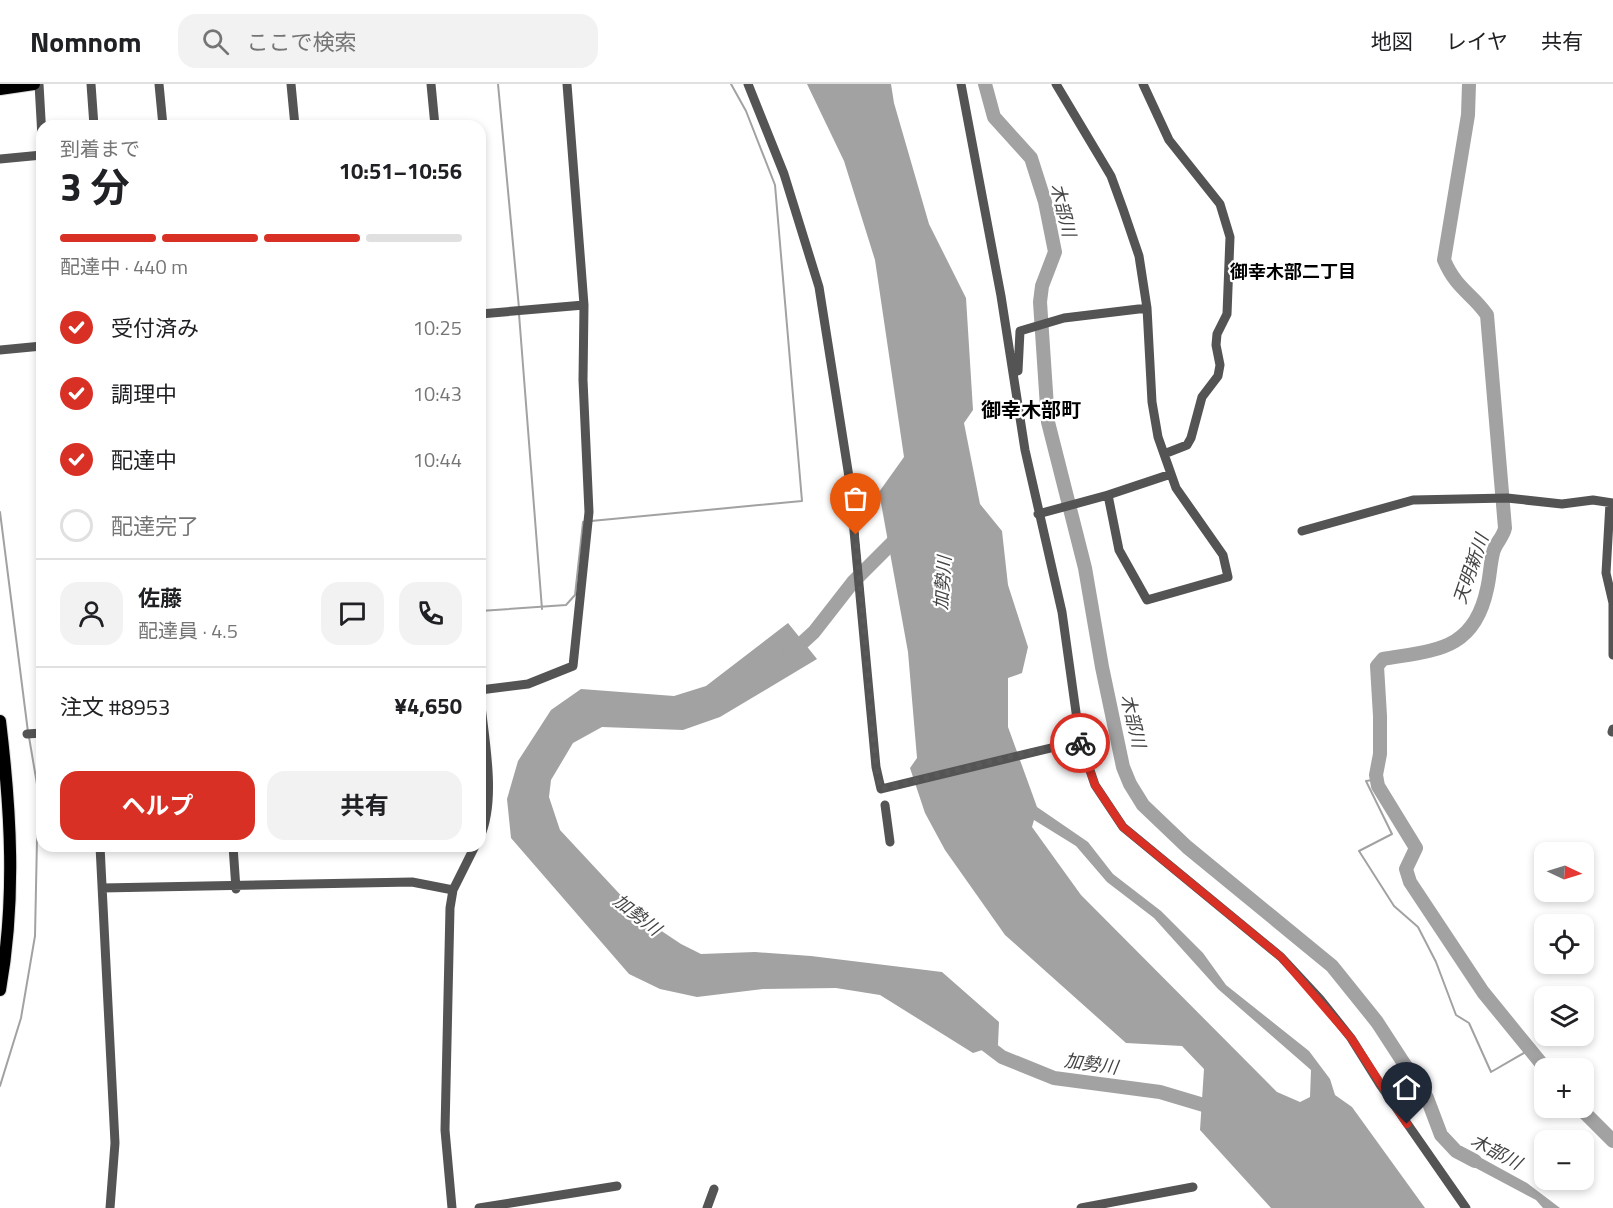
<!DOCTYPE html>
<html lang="ja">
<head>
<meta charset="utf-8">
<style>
  :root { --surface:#fff; --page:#f2f2f2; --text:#202124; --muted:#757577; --line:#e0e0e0; --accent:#d93025 }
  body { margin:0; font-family:"Titillium Web","Noto Sans JP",sans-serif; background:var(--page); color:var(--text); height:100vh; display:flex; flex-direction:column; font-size:22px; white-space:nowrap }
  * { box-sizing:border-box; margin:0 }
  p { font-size:20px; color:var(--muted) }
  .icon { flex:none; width:33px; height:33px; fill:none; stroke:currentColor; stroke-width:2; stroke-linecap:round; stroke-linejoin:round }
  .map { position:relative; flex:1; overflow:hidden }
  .sheet { position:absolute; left:36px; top:36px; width:450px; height:732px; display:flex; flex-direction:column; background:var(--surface); border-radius:18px; box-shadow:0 3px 9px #0003 }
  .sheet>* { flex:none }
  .needle { width:39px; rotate:94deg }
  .tools { position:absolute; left:1534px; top:758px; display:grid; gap:12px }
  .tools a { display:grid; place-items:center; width:60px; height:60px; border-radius:12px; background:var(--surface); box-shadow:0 3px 9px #0003; font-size:30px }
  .pin { position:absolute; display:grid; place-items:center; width:51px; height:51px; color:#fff; margin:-62px -26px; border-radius:50% 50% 50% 0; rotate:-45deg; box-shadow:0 0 6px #0007 }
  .pin .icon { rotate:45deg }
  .courier { position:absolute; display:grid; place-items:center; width:60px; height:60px; margin:-30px; border:4px solid #d93025; border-radius:50%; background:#fff; color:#222; box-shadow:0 2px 8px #0007 }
  .summary em { font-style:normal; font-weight:700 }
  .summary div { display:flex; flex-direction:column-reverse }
  .summary { display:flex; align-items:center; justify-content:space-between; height:102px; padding:0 24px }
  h1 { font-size:39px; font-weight:700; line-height:45px }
  .bar { display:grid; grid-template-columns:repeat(4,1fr); gap:9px 6px; align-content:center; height:72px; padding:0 24px }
  .bar i { height:8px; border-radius:4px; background:var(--line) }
  .bar .selected { background:var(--accent) }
  .bar p { grid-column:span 4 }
  .line { display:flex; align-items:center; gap:15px; padding:0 24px; border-top:2px solid var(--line) }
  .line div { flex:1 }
  .round { display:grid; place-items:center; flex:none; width:63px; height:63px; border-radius:18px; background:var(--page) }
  ol { padding:0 24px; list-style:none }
  li { display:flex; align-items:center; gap:18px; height:66px }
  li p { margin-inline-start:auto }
  li .icon { padding:6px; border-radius:50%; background:var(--accent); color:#fff; stroke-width:4 }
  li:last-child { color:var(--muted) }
  li i { width:33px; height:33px; border:3px solid var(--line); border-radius:50% }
  .cta { display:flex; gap:12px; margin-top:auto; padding:12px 24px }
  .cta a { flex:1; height:69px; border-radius:18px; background:var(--accent); color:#fff; font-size:24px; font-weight:700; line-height:69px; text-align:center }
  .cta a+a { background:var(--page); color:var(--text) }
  header { display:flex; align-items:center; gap:36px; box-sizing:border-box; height:84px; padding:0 30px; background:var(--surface); border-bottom:2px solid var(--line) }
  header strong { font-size:28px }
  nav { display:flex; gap:33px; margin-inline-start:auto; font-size:21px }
  .search { width:420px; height:54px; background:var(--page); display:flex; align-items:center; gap:15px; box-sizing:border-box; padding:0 21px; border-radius:18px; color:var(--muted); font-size:22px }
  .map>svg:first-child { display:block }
  .water { fill:#a2a2a2; fill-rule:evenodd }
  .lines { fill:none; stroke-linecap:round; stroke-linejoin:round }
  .stream { stroke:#a2a2a2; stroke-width:2 }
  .river { stroke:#a2a2a2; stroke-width:14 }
  .major-casing { stroke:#dbdbdb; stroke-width:14 }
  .minor { stroke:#545454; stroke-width:9 }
  .major { stroke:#000; stroke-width:12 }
  .done { stroke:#595959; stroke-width:6; stroke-dasharray:0 10.8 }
  .route { stroke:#d93025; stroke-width:8 }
  .labels { text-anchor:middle; stroke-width:4.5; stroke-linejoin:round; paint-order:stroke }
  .water-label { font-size:18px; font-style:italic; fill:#434343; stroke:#fff }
  .neighbourhood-label { font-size:18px; font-weight:bold; fill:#000; stroke:#fff }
  .quarter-label { font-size:20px; font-weight:bold; fill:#000; stroke:#fff }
</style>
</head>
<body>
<header>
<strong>Nomnom</strong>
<div class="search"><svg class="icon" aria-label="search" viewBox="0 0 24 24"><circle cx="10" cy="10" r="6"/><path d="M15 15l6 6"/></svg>ここで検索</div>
<nav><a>地図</a><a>レイヤ</a><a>共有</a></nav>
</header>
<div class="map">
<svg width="1613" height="1124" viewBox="0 0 1613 1124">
  <rect width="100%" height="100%" fill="#fff"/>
  <!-- water -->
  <path class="water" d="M807 0H891L894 19 929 140 966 214 973 326 964 339 980 420 1002 447 1008 501 1028 563 1022 589 1008 594V643L1037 723 1088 758 1113 790 1161 827 1203 869 1226 901 1309 967 1330 995 1335 1011 1352 1023 1425 1124H1271L1200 1046 1204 985 1182 962 1126 959 1005 851 945 766 925 729 910 684 917 674 908 568 879 408 904 373 875 176 844 77ZM1034 736 1076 762 1107 798 1154 834 1218 905 1311 986 1310 1013 1300 1018 1277 1008 1081 811 1032 743Z
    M788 539 817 575 720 633 683 646 602 643 573 659 551 696 549 713 560 746 642 834 681 860 701 870 755 868 811 872 942 888 999 938 998 961 973 969 880 911 836 904 763 905 697 913 660 905 629 890 511 754 507 715 518 677 551 626 581 605 674 612 706 602Z
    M1465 1065 1527 1099 1560 1124H1543L1536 1116 1455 1073Z"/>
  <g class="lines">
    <!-- stream -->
    <path class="stream" d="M498 0 519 224
      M519 230 542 525
      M0 428 28 648
      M591 437 802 417 775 101 746 27 731 0
      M480 527 566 521 575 511 583 438 586 437
      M1379 695 1366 697 1392 750 1359 767 1394 822 1418 843 1436 878 1456 931 1469 939 1491 988 1529 966
      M0 1002 21 934 35 852 38 706 29 653"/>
    <!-- river -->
    <path class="river" d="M985 0 994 33 1031 74 1045 118 1055 168 1042 202 1040 218 1048 338 1085 484 1102 583 1123 683 1130 700 1143 721 1187 763 1332 882 1377 938 1403 978 1427 1014 1441 1051 1456 1067 1475 1077
      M1469 0 1468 31 1444 176C1457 206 1472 209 1487 231L1505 444C1503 454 1495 459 1493 469 1490 481 1490 493 1487 505 1474 567 1435 566 1383 575L1377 582 1380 632V670L1376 691 1378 702 1416 764 1406 785 1410 798 1483 908 1545 984
      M790 570 814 548 853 498 899 452
      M977 954 1002 973 1054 994 1160 1008 1217 1025
      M1579 1023 1613 1057"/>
    <defs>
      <path id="major" d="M0 5 34 0
        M0 637C11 728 16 816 0 906"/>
    </defs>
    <!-- major casing -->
    <use href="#major" class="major-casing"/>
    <!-- minor -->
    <path class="minor" d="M39 0 42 53
      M91 0 94 42
      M159 0 163 42
      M291 0 295 42
      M431 0 435 42
      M748 0 784 90 819 203 849 393 876 683 881 705 1080 657
      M961 0 1001 212 1025 366 1062 528 1080 657 1095 701 1123 743 1281 873 1320 915 1351 954 1381 1002 1466 1124
      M1056 0 1111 92 1123 125 1139 172 1147 224 1152 318 1158 353 1176 404 1223 471 1228 493 1147 516 1119 466 1108 411
      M1143 0 1169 56 1220 120 1230 153 1227 230 1217 250 1216 261 1220 281 1218 292 1202 313 1191 354 1187 361 1164 370
      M146 42 162 40
      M0 75 42 71
      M480 230 584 221
      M0 266 42 262
      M1018 287 1020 247 1064 234 1147 224
      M1610 419 1606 489 1613 519V571
      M1038 430 1108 411 1171 390
      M1302 447 1413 416 1507 414 1562 420 1593 416 1613 419
      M480 606 528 600 573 582 589 428 583 296 584 221 567 0
      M480 613C484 655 497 714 480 753
      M1612 648 1613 645
      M27 650 42 649
      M885 721 890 758
      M100 762 115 1059 110 1124
      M233 762 236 805
      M102 804 412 798 453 806
      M452 1124 445 1046 450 824 453 806 475 762
      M479 1124 617 1102
      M707 1124 714 1105
      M1081 1124 1193 1103"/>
    <!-- major -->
    <use href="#major" class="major"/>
  </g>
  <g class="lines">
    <!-- done -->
    <path class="done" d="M856 451 876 683 881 705 1070 658 1080 659"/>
    <!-- route -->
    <path class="route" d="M1080 659 1095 701 1123 743 1281 873 1351 954 1407 1040"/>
  </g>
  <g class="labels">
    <!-- water labels -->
    <g class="water-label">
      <text transform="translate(1063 126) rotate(76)" y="6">木部川</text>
      <text transform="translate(1471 485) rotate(-71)" y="6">天明新川</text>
      <text transform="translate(943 499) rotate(-86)" y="6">加勢川</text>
      <text transform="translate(1133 637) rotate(77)" y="6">木部川</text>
      <text transform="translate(637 831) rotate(38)" y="6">加勢川</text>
      <text transform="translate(1091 980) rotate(8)" y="6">加勢川</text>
      <text transform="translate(1496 1068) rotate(28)" y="6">木部川</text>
    </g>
    <!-- neighbourhood labels -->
    <g class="neighbourhood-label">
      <text x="1293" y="194">御幸木部二丁目</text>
    </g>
    <!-- quarter labels -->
    <g class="quarter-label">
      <text x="1031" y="333">御幸木部町</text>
    </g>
  </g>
</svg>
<div class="tools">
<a><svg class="needle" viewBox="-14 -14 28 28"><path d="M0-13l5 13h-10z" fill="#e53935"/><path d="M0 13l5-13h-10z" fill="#757577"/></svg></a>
<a><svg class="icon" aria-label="locate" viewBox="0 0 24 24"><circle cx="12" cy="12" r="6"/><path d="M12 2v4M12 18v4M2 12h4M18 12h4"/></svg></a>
<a><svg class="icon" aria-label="layers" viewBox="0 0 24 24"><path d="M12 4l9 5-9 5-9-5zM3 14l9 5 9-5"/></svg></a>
<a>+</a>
<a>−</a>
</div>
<div class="pin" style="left:856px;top:451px;background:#ea580c"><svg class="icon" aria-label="bag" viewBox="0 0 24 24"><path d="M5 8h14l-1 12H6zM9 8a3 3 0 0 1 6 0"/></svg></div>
<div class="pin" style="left:1407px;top:1040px;background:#1f2937"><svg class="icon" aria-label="home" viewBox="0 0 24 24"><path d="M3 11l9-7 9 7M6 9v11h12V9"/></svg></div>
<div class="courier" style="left:1080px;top:659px"><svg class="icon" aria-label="bike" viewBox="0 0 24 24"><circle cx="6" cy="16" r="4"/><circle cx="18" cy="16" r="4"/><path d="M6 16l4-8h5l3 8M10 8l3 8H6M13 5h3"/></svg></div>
<section class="sheet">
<div class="summary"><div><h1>3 分</h1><p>到着まで</p></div><em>10:51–10:56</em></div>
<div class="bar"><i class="selected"></i><i class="selected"></i><i class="selected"></i><i></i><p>配達中 · 440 m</p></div>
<ol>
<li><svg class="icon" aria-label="check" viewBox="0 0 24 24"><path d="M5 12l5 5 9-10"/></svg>受付済み<p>10:25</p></li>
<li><svg class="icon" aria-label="check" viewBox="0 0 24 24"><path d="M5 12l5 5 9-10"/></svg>調理中<p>10:43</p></li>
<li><svg class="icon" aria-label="check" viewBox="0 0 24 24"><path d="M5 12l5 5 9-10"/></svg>配達中<p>10:44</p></li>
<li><i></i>配達完了</li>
</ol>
<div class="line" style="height:108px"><a class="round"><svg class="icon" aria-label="person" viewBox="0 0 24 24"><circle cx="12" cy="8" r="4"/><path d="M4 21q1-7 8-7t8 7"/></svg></a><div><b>佐藤</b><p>配達員 · 4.5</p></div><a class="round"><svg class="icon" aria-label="chat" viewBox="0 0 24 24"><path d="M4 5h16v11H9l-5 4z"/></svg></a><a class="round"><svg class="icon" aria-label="phone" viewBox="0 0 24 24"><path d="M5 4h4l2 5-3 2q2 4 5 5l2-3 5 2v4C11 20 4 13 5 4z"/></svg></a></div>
<div class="line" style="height:78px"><div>注文 #8953</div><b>¥4,650</b></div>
<div class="cta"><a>ヘルプ</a><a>共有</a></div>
</section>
</div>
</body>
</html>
